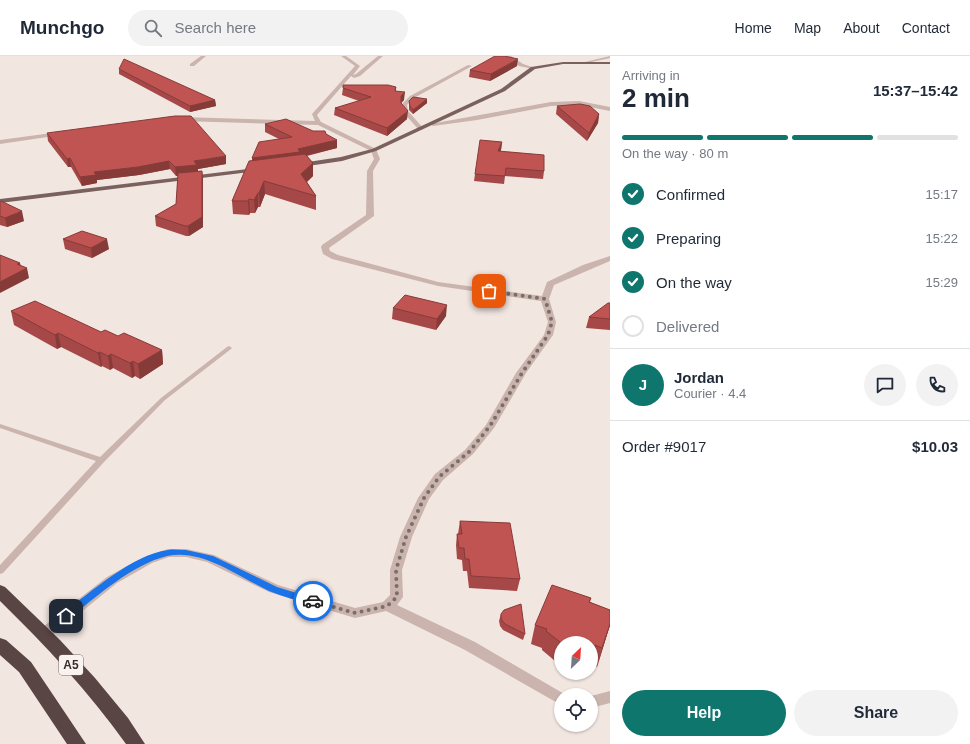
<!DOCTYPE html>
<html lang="en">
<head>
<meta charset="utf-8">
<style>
  :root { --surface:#fff; --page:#f2f2f3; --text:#1f2937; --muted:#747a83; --line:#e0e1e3; --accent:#0f766e }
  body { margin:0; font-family:Helvetica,sans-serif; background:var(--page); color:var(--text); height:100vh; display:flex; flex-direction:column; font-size:15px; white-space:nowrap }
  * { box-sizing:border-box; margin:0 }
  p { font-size:13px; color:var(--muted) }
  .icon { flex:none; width:22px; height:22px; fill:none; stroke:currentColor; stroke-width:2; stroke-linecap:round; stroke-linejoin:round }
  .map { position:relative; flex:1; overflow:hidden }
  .side { display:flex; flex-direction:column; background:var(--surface); width:360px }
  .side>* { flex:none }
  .needle { width:26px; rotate:25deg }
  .tools { position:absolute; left:554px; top:580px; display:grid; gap:8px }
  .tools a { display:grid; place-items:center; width:44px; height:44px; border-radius:50%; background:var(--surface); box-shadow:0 1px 3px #0004; font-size:20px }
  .pin { position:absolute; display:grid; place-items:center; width:34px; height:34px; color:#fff; margin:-17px; border-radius:8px; box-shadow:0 2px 6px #0006 }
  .courier { position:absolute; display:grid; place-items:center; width:40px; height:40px; margin:-20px; border:3px solid #1a73e8; border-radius:50%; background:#fff; color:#222; box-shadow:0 1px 5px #0007 }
  .summary em { font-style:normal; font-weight:700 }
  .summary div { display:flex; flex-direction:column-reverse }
  .summary { display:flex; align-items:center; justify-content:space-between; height:68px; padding:0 12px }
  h1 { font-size:26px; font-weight:700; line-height:30px }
  .bar { display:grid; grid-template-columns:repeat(4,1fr); gap:6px 4px; align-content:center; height:48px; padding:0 12px }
  .bar i { height:5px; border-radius:3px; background:var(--line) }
  .bar .on { background:var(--accent) }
  .bar p { grid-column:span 4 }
  .line { display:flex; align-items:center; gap:10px; padding:0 12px; border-top:1px solid var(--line) }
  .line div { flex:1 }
  .round { display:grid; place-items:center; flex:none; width:42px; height:42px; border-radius:21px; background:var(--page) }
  ol { padding:0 12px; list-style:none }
  li { display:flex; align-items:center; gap:12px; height:44px }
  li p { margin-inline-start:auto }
  li .icon { padding:4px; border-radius:50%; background:var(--accent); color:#fff; stroke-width:4 }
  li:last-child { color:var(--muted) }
  li i { width:22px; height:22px; border:2px solid var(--line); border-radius:50% }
  .cta { display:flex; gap:8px; margin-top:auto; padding:8px 12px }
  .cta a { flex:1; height:46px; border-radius:24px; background:var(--accent); color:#fff; font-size:16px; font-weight:700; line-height:46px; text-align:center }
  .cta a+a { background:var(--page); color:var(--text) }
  header { display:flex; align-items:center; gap:24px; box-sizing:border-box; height:56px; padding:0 20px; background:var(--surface); border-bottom:1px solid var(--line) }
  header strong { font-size:19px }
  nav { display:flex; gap:22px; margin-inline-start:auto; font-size:14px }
  .search { width:280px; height:36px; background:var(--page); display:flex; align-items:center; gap:10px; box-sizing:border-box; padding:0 14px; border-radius:22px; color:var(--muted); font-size:15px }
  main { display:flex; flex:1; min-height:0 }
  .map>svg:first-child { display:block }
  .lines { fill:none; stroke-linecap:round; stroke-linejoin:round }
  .lane { fill:#cab4ad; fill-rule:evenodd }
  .street { fill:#cab4ad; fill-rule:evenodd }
  .primary { fill:#7a615d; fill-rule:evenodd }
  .highway { fill:#594543; fill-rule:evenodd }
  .wall { fill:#a54847 }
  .shaded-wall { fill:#863b39 }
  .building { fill:#c05452; stroke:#863b39 }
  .route { fill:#1a73e8 }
  .done { stroke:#7a6e6b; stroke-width:4; stroke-dasharray:0 7.2 }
  .labels { text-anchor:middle; stroke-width:4; stroke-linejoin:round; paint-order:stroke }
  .shield { fill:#faf2ee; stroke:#736866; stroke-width:1 }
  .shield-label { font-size:12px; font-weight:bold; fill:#392d2b }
</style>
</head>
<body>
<header>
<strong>Munchgo</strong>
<div class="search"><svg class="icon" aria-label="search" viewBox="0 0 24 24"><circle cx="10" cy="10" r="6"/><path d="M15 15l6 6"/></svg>Search here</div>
<nav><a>Home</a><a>Map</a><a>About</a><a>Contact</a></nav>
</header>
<main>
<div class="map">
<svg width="610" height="688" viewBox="0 0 610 688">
  <rect width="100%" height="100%" fill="#f2e6e1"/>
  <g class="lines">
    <!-- lane -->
    <path class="lane" d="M229 290 232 292 231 293 165 344 104 406 3 517 0 518V509L96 405 0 372V368L100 401 161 342 227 291Z"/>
    <!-- street -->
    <path class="street" d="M201 0H206L194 10H190V8Z
      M341 0H346L360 10 353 19 356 18 378 0H383L360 20 354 22 351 20 317 59 321 66 376 93 380 103 373 115 374 160 329 192 330 195 338 199 438 226 542 240 547 226 583 209 610 200V205L554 229 549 243 556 266 553 279 526 317 494 372 473 398 443 424 429 443 412 481 402 514 403 541 397 549 475 586 566 639H561V649L465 594 386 555 355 562 269 536 207 506 186 501H169L152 507 117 527 49 582 44 583 39 582 37 578 39 574 107 521 144 501 168 493H186L214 499 278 529 355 552 383 546 390 539V514L400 481 418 442 435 418 465 394 486 369 516 317 544 279 548 266 541 245 438 230 332 203 323 198 321 191 322 189 366 159 367 115 374 103 371 95 318 69 181 65 178 63 181 61 315 65 312 58 355 10Z
      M506 0H511L523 8 535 12 533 13 519 10Z
      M610 0V2L587 7 585 6Z
      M468 9 472 10 414 42 407 49 408 55 424 73 419 74 402 55V48L410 40Z
      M579 45 610 51V55L579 49 551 50 477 64 433 70 430 68 551 46Z
      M59 76 61 77V79L0 88V84Z
      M610 635V647L591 652V640Z"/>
    <!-- primary -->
    <path class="primary" d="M563 6H610V8H563L535 13 505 35 376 95 342 105 301 111 298 109 301 107 341 101 372 93 501 33 531 11Z
      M257 112 260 114 259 115 0 147V143Z"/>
    <!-- highway -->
    <path class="highway" d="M0 529 5 531 60 584 95 622 128 662 145 688H126C89 636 45 589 0 545Z
      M0 582 6 584 31 606 86 688H67L19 616 0 599Z"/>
  </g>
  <!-- wall -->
  <path class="wall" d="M517 10 490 25 469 21 470 14Z
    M119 13 215 44 216 50 190 56 119 18Z
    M396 31V35L404 44 401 47 407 63 387 80 334 59 335 52 359 45 342 39 343 32Z
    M427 43V47L413 58 409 54V45Z
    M557 50 599 58 598 67 587 85 556 58Z
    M265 68 313 75 326 78 337 92 307 100 313 107V120L307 126 316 140V154L265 138 260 151H258L255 157H250L249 159 233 158 232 145 253 105 252 102 279 83 265 76Z
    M47 77 226 108 198 113V115H202L203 124V171L189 180H186L156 170 155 160 176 148 178 120H176L170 113 139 119 97 124V127L82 130 71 111H68L48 85Z
    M502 86 501 94 500 96 544 115 543 123 505 120 504 128 474 125 475 118Z
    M0 146 24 165 7 171 0 169Z
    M63 183 109 193 92 202 65 193Z
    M610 247V274L586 272 589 261Z
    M393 252 446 260 436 274 392 263Z
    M11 255 118 280 162 294 163 308 140 323 135 320 132 322 113 312 110 314 102 310 101 311 61 291 57 293 14 269Z
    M460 465 520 523 517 535 469 532 467 515H463L462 504 457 503 456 489 457 478H458Z
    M591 542 590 546 610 554V569L597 611 591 609V587H561V607L555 605 542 594V592L531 588 535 569Z
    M501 558 525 578 523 584 503 574 500 570 499 565Z"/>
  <!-- shaded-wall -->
  <path class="shaded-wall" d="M518 3 517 10 490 25 491 18Z
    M405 36 404 44 400 48 401 40Z
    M427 43V47L413 58V54Z
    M215 44 216 50 190 56V50Z
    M408 55 407 63 387 80V72Z
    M599 58 598 67 587 85 589 77Z
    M337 84V92L300 101 253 110 252 102 298 93Z
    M502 86 501 94 497 103 498 95Z
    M226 100V108L198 113V117L176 120 175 111 194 105Z
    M70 102 71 111H68L67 103Z
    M169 105 170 113 139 119 97 124V127L82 130 80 121 94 116Z
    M313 107V120L301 131V118Z
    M202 115 203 124V171L189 180 188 170Z
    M264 125 265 138 260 151 259 137Z
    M258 137V151L255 157 254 144Z
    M249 143 250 157 249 159 248 145Z
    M22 155 24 165 7 171 5 162Z
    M107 183 109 193 92 202 91 192Z
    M20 207 22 214 27 212 29 222 0 237V226L17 208Z
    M447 249 446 260 436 274 437 263Z
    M58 277 61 291 57 293 55 279Z
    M162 294 163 308 140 323 138 308Z
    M100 296 102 310 101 311 98 297Z
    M111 298 113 312 110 314 108 300Z
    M133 305 135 320 132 322 130 307Z
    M610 568V569L597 611 602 592Z"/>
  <!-- building -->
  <path class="building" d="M495 0H504L518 3 491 18 470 14Z
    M124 3 215 44 190 50 119 13Z
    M343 29H388L396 31 395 35 405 36 401 40V47L408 55 387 72 335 52 371 41 343 32Z
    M413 41 427 43 413 54 410 50 409 45Z
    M580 48 590 50 599 58 589 77 557 50Z
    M175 60H191L226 100 194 105 197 109 175 111 169 105 138 111 94 116 96 119 80 121 70 102 67 103 47 77Z
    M286 63 313 75H325L326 78 337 84 298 93 300 96 252 102 259 86 292 81 265 68Z
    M480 84 502 86 498 95 544 99V115L506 112 505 120 475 118Z
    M305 98 313 107 301 118 316 140 264 125 259 137H258L254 144 249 143 248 145H232L249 105Z
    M202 115V161L188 170H185L155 160 176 148 178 117Z
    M1 145 22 155 5 162 0 160V146Z
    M82 175 107 183 91 192 63 183Z
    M0 199 20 207 17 208 27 212 0 226Z
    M405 239 447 249 437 263 393 252Z
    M35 245 101 276 105 274 118 280 124 277 162 294 138 308 133 305 130 307 111 298 108 300 100 296 98 297 58 277 55 279 11 255Z
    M608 247H610V263L589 261Z
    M460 465 510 467 520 523 471 520 469 503H465L464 492H459L457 478H462Z
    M552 529 591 542 589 546 610 554V568L602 592 595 589 594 593 591 592V587H563L560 586 546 575 547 573 535 569Z
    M521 548 525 578 505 568 501 563V558L504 554Z"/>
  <!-- route -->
  <path class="route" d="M186 494 213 500 277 531 316 543 317 545 313 549C298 544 283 541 269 535 239 521 202 492 167 500 131 509 98 540 69 562H63V557C91 536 132 499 168 494 174 493 180 494 186 494Z"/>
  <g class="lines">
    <!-- done -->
    <path class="done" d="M313 545 355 557 387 550 397 541 396 514 406 481 424 442 439 421 469 396 490 370 522 317 548 279 552 266 545 243 489 235"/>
  </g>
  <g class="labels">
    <!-- shield labels -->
    <rect class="shield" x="59" y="599" width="24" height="20" rx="3"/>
    <g class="shield-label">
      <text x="71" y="613">A5</text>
    </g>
  </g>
</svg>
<div class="tools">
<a><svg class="needle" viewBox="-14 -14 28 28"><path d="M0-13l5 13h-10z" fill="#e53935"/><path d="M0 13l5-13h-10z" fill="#747a83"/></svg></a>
<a><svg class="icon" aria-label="locate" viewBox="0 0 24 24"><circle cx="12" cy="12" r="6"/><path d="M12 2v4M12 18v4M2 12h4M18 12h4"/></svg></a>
</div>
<div class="pin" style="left:489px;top:235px;background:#ea580c"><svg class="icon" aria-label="bag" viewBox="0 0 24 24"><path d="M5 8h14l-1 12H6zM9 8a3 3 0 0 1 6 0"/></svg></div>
<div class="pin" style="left:66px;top:560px;background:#1f2937"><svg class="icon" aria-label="home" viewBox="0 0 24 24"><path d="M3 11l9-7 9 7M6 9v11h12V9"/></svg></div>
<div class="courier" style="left:313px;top:545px"><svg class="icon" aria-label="car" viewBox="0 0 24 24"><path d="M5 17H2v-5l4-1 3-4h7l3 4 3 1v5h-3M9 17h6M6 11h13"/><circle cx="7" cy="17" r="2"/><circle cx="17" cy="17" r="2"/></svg></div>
</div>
<section class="side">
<div class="summary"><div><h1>2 min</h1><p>Arriving in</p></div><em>15:37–15:42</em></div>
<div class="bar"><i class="on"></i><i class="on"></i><i class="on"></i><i></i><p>On the way · 80 m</p></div>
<ol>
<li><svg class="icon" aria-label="check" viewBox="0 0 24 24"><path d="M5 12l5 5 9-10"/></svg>Confirmed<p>15:17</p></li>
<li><svg class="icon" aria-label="check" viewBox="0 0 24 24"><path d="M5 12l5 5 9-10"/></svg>Preparing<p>15:22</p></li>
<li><svg class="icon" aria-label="check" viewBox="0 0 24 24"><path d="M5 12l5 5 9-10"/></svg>On the way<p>15:29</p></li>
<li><i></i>Delivered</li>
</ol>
<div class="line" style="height:72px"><b class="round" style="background:var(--accent);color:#fff">J</b><div><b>Jordan</b><p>Courier · 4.4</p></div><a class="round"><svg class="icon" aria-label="chat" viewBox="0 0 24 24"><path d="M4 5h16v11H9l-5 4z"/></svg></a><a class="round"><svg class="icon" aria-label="phone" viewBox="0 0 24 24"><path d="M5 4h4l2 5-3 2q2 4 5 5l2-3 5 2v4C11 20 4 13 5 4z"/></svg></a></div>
<div class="line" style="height:52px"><div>Order #9017</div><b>$10.03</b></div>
<div class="cta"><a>Help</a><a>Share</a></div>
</section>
</main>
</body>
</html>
